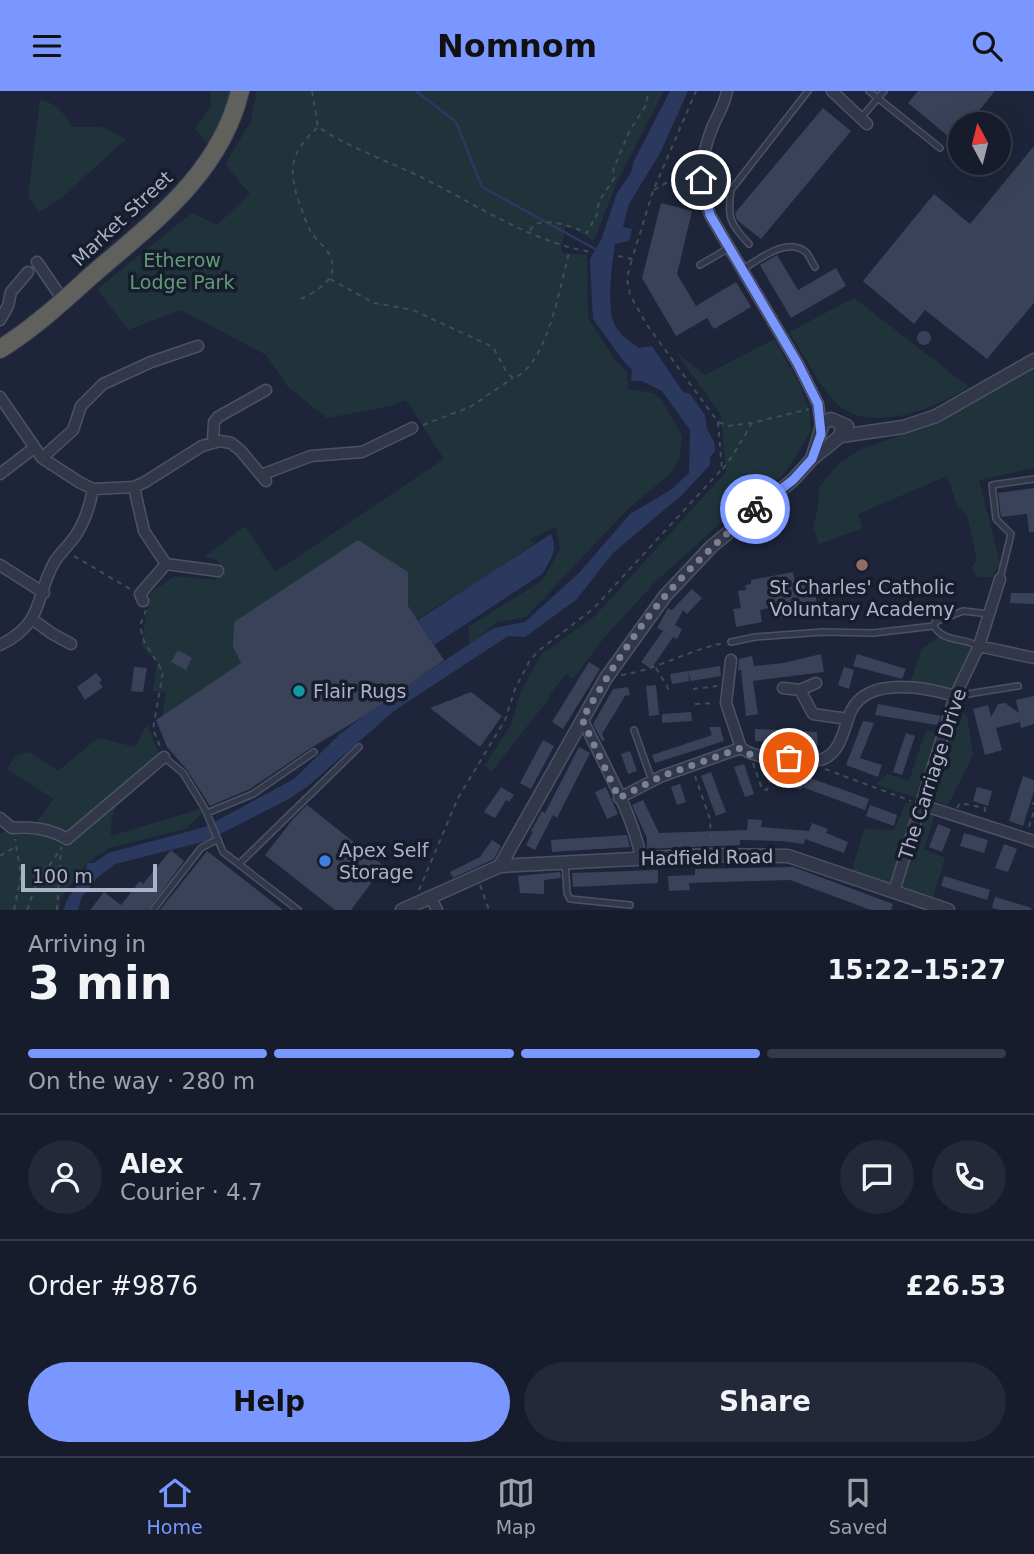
<!DOCTYPE html>
<html lang="en">
<head>
<meta charset="utf-8">
<style>
  :root { --surface:#161c2c; --page:#232938; --text:#f1f3f6; --muted:#9ea1a9; --line:#353a48; --accent:#7997ff }
  body { margin:0; font-family:"DejaVu Sans",sans-serif; background:var(--page); color:var(--text); height:100vh; display:flex; flex-direction:column; font-size:26px; white-space:nowrap }
  * { box-sizing:border-box; margin:0 }
  p { font-size:23px; color:var(--muted) }
  .icon { flex:none; width:38px; height:38px; fill:none; stroke:currentColor; stroke-width:2; stroke-linecap:round; stroke-linejoin:round }
  .map { position:relative; height:819px; overflow:hidden }
  .details { display:flex; flex-direction:column; background:var(--surface); flex:1 }
  .details>* { flex:none }
  .needle { width:46px; rotate:353deg }
  .controls { position:absolute; left:948px; top:21px; display:grid; gap:14px }
  .controls a { display:grid; place-items:center; width:63px; height:63px; border-radius:50%; background:var(--surface); box-shadow:0 7px 28px #0002,0 0 0 2px var(--line); font-size:35px }
  .scale { position:absolute; left:21px; bottom:18px; width:136px; box-sizing:border-box; padding-left:7px; border:4px solid #acb2c7; border-top:0; font-size:19px; line-height:24px; white-space:nowrap; color:#acb2c7; -webkit-text-stroke:5px #181d2e; paint-order:stroke }
  .pin { position:absolute; display:grid; place-items:center; width:60px; height:60px; color:#fff; margin:-30px; border:4px solid #fff; border-radius:50%; box-shadow:0 2px 7px #0007 }
  .courier { position:absolute; display:grid; place-items:center; width:70px; height:70px; margin:-35px; border:5px solid #7997ff; border-radius:50%; background:#fff; color:#222; box-shadow:0 2px 9px #0007 }
  .headline em { font-style:normal; font-weight:700 }
  .headline div { display:flex; flex-direction:column-reverse }
  .headline { display:flex; align-items:center; justify-content:space-between; height:119px; padding:0 28px }
  h1 { font-size:46px; font-weight:700; line-height:52px }
  .bar { display:grid; grid-template-columns:repeat(4,1fr); gap:10px 7px; align-content:center; height:84px; padding:0 28px }
  .bar i { height:9px; border-radius:5px; background:var(--line) }
  .bar .selected { background:var(--accent) }
  .bar p { grid-column:span 4 }
  .line { display:flex; align-items:center; gap:18px; padding:0 28px; border-top:2px solid var(--line) }
  .line div { flex:1 }
  .round { display:grid; place-items:center; flex:none; width:74px; height:74px; border-radius:37px; background:var(--page) }
  .action { display:flex; gap:14px; margin-top:auto; padding:14px 28px }
  .action a { flex:1; height:80px; border-radius:42px; background:var(--accent); color:#111; font-size:28px; font-weight:700; line-height:80px; text-align:center }
  .action a+a { background:var(--page); color:var(--text) }
  header { display:flex; justify-content:space-between; align-items:center; height:91px; padding:0 28px; background:var(--accent); color:#111; font-size:32px; font-weight:700 }
  .tabs { display:flex; justify-content:space-around; align-items:center; height:98px; border-top:2px solid var(--line); background:var(--surface); font-size:19px; color:var(--muted) }
  .tabs a { display:grid; justify-items:center; gap:4px }
  .tabs .selected { color:var(--accent) }
  .map>svg:first-child { display:block }
  .green { fill:#20333b }
  .water { fill:#2c395f }
  .lines { fill:none; stroke-linecap:round; stroke-linejoin:round }
  .stream { stroke:#2c395f; stroke-width:2.5 }
  .building { fill:#3a425a }
  .service-casing { stroke:#4c5265; stroke-width:8 }
  .minor-casing { stroke:#4c5265; stroke-width:13 }
  .tertiary-casing { stroke:#4c5265; stroke-width:15 }
  .trunk-casing { stroke:#393f52; stroke-width:20 }
  .path { stroke:#3b4f55; stroke-width:2; stroke-dasharray:5 5; stroke-linecap:butt }
  .service { stroke:#32384a; stroke-width:5 }
  .minor { stroke:#32384a; stroke-width:10 }
  .tertiary { stroke:#32384a; stroke-width:12 }
  .trunk { stroke:#60605c; stroke-width:18 }
  .done { stroke:#7a8196; stroke-width:7; stroke-dasharray:0 12.6 }
  .route { stroke:#7997ff; stroke-width:9 }
  .education-dot { fill:#8d6e63; stroke:#181d2e; stroke-width:2.5 }
  .culture-dot { fill:#0f9aa8; stroke:#181d2e; stroke-width:2.5 }
  .shop-dot { fill:#3f7fe0; stroke:#181d2e; stroke-width:2.5 }
  .labels { text-anchor:middle; stroke-width:7; stroke-linejoin:round; paint-order:stroke }
  .street-label { font-size:19px; fill:#acb2c7; stroke:#181d2e }
  .park-label { font-size:19px; fill:#619a77; stroke:#181d2e }
  .poi-label { font-size:19px; fill:#acb2c7; stroke:#181d2e; text-anchor:start }
</style>
</head>
<body>
<header><svg class="icon" aria-label="menu" viewBox="0 0 24 24"><path d="M4 6h16M4 12h16M4 18h16"/></svg>Nomnom<svg class="icon" aria-label="search" viewBox="0 0 24 24"><circle cx="10" cy="10" r="6"/><path d="M15 15l6 6"/></svg></header>
<div class="map">
<svg width="1034" height="819" viewBox="0 0 1034 819">
  <rect width="100%" height="100%" fill="#1e253a"/>
  <!-- green -->
  <path class="green" d="M210 0H232L227 23 210 55 195 38 211 15Z
    M257 0H664L618 88 594 150 566 133 561 162 587 164 588 227 614 267 627 281 628 298 654 302 662 309 682 345 680 365 672 381 627 419 526 526 497 531 470 554 468 536 543 489 560 458 556 436 529 449 535 452 489 484 407 534 233 556 241 572 162 625 166 601 153 600 157 571 141 554 150 502 175 485 215 489 222 484 223 477 216 468 204 466 245 435 275 481 444 368 406 309 391 315 327 327 288 296 266 264 181 219 128 239 97 198 192 122 217 134 250 103 225 73 250 32Z
    M40 9C57 12 63 22 73 36H102L126 48 61 107 39 121 28 106Z
    M854 207 969 296C934 318 867 346 833 309 818 292 802 261 789 241Z
    M774 248 801 296 810 322V341L797 364 781 386 754 402 655 491 603 548 573 588 566 583 549 604 550 606 544 614 491 681 485 674 511 634 522 597 542 563 595 525 726 381 721 324 676 261 705 284Z
    M1034 272V377L979 389 1000 472 993 486H979L971 477 977 469 967 424 957 414 947 385 858 423 863 437 819 453 813 435 818 417 819 396 839 372 862 358 944 329 1006 287Z
    M938 546 974 556 953 599 911 590 921 559Z
    M956 619 967 625 973 664 948 714 928 707Z
    M147 633 159 663 155 682 116 716 111 730V745L210 715 185 738 109 757 87 772 61 806 59 819H0V744L15 730 35 733 54 708 7 678 17 664 30 661 58 680 98 647 135 656Z
    M926 639 940 642 919 708 876 693 887 683 909 690Z
    M906 712H918L891 793 852 779 864 738 894 739Z
    M926 720 935 723 924 758 945 767 932 809 900 796Z"/>
  <!-- water -->
  <path class="water" d="M670 0H688L660 62 629 113 623 136 632 138 629 150 615 153C612 173 607 210 613 230 617 242 629 250 639 257L652 255 683 301 690 303 705 324 707 338 714 351 715 360 710 366V374L682 404 613 462 576 509 525 546 508 545 394 620 308 695 287 709 206 750 115 773 98 786 81 807 78 819H64C67 801 87 788 87 772H94L108 762 205 736 294 688 340 643 389 606 494 537 525 531 580 481 630 423 672 398 689 382 690 339 662 300 642 290H631L632 279 622 268 593 228 590 168 601 149 617 102 631 82 634 70Z
    M551 443C558 458 551 469 542 483L434 554 418 529Z"/>
  <g class="lines">
    <!-- stream -->
    <path class="stream" d="M416 0 456 31 482 96 597 159"/>
  </g>
  <!-- building -->
  <path class="building" d="M918 0H995L968 33H961V42L954 50 908 12Z
    M823 17 851 40 761 148 737 129 735 122Z
    M1034 55V212L987 268 925 219 914 233 863 190 934 103 970 133Z
    M661 112 692 120 677 183 696 215 736 191 751 216 714 238 707 227 676 245 642 187Z
    M777 164 798 199 836 177 846 195 791 227 760 174Z
    M917 247a7 7 0 1 1 14 0a7 7 0 1 1-14 0Z
    M1034 397V441H1029L1027 423 1001 426 998 402Z
    M358 449 408 481V515L444 569 364 625 311 657 250 698 210 715 187 679 167 656 156 629 241 572 233 556 234 531Z
    M793 481 795 493 813 489 817 513 799 516 800 523 776 528 774 516 760 519 762 531 736 536 733 518 741 517 738 500 746 499 745 494 751 493V489Z
    M692 498 702 507 687 523 683 519 675 534 682 538 677 548 673 546 651 578 641 571 663 540 657 537 668 517 672 519Z
    M1011 502H1034V513L1010 512Z
    M178 559 192 567 186 579 171 571Z
    M821 563 824 581 753 590 758 623 746 625 741 579 738 580 739 568 752 565 754 575 783 572Z
    M857 563 906 578 902 588 853 575Z
    M589 571 600 578 563 638 552 631Z
    M720 575 721 585 691 590 688 581 689 590 672 593 670 583Z
    M134 576 147 577 143 601 131 600Z
    M844 576 854 579 849 598 838 594Z
    M96 582 102 589 99 591 103 596 85 609 77 596Z
    M656 594 659 624 649 625 646 595Z
    M628 596 630 604 625 605 602 643 605 649 602 650 593 633 613 598Z
    M471 601 502 625 480 656 430 617Z
    M1034 605V633L1021 637 1020 631 996 637 1002 659 985 664 973 618 988 614 991 626 998 613 1005 612 1019 622 1016 609Z
    M878 613 941 625 937 634 875 624Z
    M691 621 692 630 662 632V623Z
    M863 630 874 632 860 667 882 674 878 686 846 674Z
    M709 636H720L724 650 655 672 652 664 712 644Z
    M755 638 817 641 818 654 755 650Z
    M906 642 915 645 902 684 893 681Z
    M543 649 554 655 531 698 520 692Z
    M579 656 590 662 557 727 553 724 535 759 526 754 533 741 531 740 542 720 545 722Z
    M630 660 637 680 628 683 621 663Z
    M744 673 754 703 745 706 734 676Z
    M779 680 809 691 810 687 869 708 865 719 802 696 801 699 775 690Z
    M711 681 726 721 716 725 701 685Z
    M1023 685 1034 689V700L1023 735 1009 730Z
    M680 693 686 711 677 714 671 696Z
    M501 696 514 704 509 711 506 709 495 727 484 721Z
    M606 696 618 723 607 728 595 701Z
    M977 696 992 700 988 715 973 710Z
    M643 709 659 742 747 739 748 728 762 729 761 736 809 740 812 732 828 738 826 742 848 751 844 762 805 748 804 753 782 750 740 749V754L647 758V747L632 714Z
    M307 714 384 775 351 819H335L265 764 293 728Z
    M870 714 897 724 894 735 866 725Z
    M938 733 951 738 942 761 929 756Z
    M964 742 988 749 984 762 960 755Z
    M627 744 630 756 552 761 551 749Z
    M492 749 501 755 494 768 453 787 450 781 480 766Z
    M1004 753 1017 758 1008 781 995 777Z
    M171 759 184 770 148 819H90L104 801 121 814 140 790 143 793Z
    M207 760 283 819H160Z
    M793 776 893 813 891 819H871L790 789 689 792 690 799 669 800 668 785 695 784V778Z
    M658 779V792L573 796 572 782Z
    M560 781 561 787 544 789V803L520 802 518 785Z
    M944 785 990 799 987 809 941 795Z
    M995 806 1032 817 1031 819H1000L992 817Z"/>
  <g class="lines">
    <defs>
      <path id="service" d="M869 0 940 57
        M861 27 884 0
        M749 153C730 133 727 127 731 99L808 0
        M700 174 729 157
        M743 178C759 169 786 145 806 161 809 164 812 172 815 176
        M1000 488 1011 443 996 428 992 394 1034 388
        M731 551 755 546 823 541 873 542 934 535
        M978 555C963 546 944 552 934 535L935 531 963 520 990 523
        M955 605 1018 595
        M634 639 652 690
        M164 666 183 682 205 718 223 761 298 819
        M207 722 253 703 314 661
        M565 771 567 802 570 808 630 814
        M239 773 359 656
        M153 819 201 757 218 748"/>
      <path id="minor" d="M727 0C725 13 717 25 712 37 700 67 699 93 710 124L798 273 818 313 821 335
        M832 0 867 33
        M37 171 63 209
        M0 229 8 215 11 201 28 181
        M0 306 42 367 79 391 93 398 134 396 145 391 202 355 220 350 231 352 240 359 266 390
        M213 351 214 331 218 326 266 299
        M42 367 73 339 81 315 103 293 151 271 198 255
        M0 383 34 357
        M261 384 311 365 362 361 412 337
        M134 396 144 440 166 473 218 480
        M0 474 44 502
        M143 510 140 503 166 473
        M32 528 51 542 71 553
        M0 554C46 531 34 506 55 470 61 461 70 453 76 444 85 430 90 414 93 398
        M979 555 1034 567
        M731 569 726 612 741 657
        M783 597 800 599 816 592
        M800 599 813 623 848 628
        M582 628C602 669 633 723 641 767
        M619 707 662 685 741 657C755 667 771 666 788 667 798 668 811 671 820 669 841 664 844 636 851 620 868 585 925 596 955 605
        M922 714 1034 750
        M0 727 12 737C30 735 51 738 67 748L164 666
        M894 800 955 605 979 555 1000 488
        M430 805 437 819"/>
      <path id="tertiary" d="M841 345 903 336 936 325 1034 269
        M812 368 823 332 831 328 847 335
        M500 775 711 764 788 765 948 819
        M402 819 500 775 606 587 665 505 712 455 793 389 812 368 838 347 842 340 841 334"/>
      <path id="trunk" d="M0 258C33 238 63 210 92 184 153 131 220 83 240 0"/>
    </defs>
    <!-- service casing -->
    <use href="#service" class="service-casing"/>
    <!-- minor casing -->
    <use href="#minor" class="minor-casing"/>
    <!-- tertiary casing -->
    <use href="#tertiary" class="tertiary-casing"/>
    <!-- trunk casing -->
    <use href="#trunk" class="trunk-casing"/>
    <!-- path -->
    <path class="path" d="M312 0 318 36C350 57 385 69 419 85 474 112 530 151 591 161
      M654 99 692 77
      M530 140C537 122 573 136 587 142L597 123 599 110 615 86 613 79 619 65 630 39 645 16 649 0
      M618 165 632 168 653 100 696 0
      M330 188 374 212 413 219 493 256 507 282 513 287C548 275 561 190 570 158
      M301 208C317 200 341 187 330 165 327 157 318 151 313 144 307 136 304 124 300 114 288 80 289 63 317 37
      M719 331 728 335 751 332
      M423 334 470 316 513 287
      M723 378 733 364 752 332 809 318
      M74 465 130 498
      M146 519 140 535 144 550 163 581 153 638 161 658
      M656 577 667 595 669 601
      M621 584C658 579 689 558 725 552
      M693 598 717 595
      M695 613 715 612
      M753 672 762 698 767 699 775 675
      M825 678 911 710
      M695 685 710 728 711 753
      M1032 712 1034 713
      M957 717 960 712 985 717V722
      M1029 736 1034 720
      M0 765 17 755
      M480 794 489 819
      M419 799 458 707 505 629 515 598 529 571 537 561 593 518 722 378 718 331 647 234 630 204 627 187 632 168
      M14 819 21 785 15 748
      M27 819 36 794 62 756
      M57 819 61 758"/>
    <!-- service -->
    <use href="#service" class="service"/>
    <!-- minor -->
    <use href="#minor" class="minor"/>
    <!-- tertiary -->
    <use href="#tertiary" class="tertiary"/>
    <!-- trunk -->
    <use href="#trunk" class="trunk"/>
  </g>
  <g class="lines">
    <!-- done -->
    <path class="done" d="M755 418C724 445 694 472 666 504 634 541 607 586 582 628L619 707 662 685 741 657 751 664 789 667"/>
    <!-- route -->
    <path class="route" d="M701 89 710 124 798 273 818 313 821 343 812 368 793 389 755 418"/>
  </g>
  <!-- markers -->
  <circle class="education-dot" cx="862" cy="474" r="7"/>
  <circle class="culture-dot" cx="299" cy="600" r="7"/>
  <circle class="shop-dot" cx="325" cy="770" r="7"/>
  <g class="labels">
    <!-- street labels -->
    <g class="street-label">
      <text transform="translate(122 127) rotate(-43)" y="7">Market Street</text>
      <text transform="translate(932 683) rotate(-72)" y="7">The Carriage Drive</text>
      <text transform="translate(707 766) rotate(-1)" y="7">Hadfield Road</text>
    </g>
    <!-- park labels -->
    <g class="park-label">
      <text x="182" y="176">Etherow<tspan x="182" dy="22">Lodge Park</tspan></text>
    </g>
    <!-- poi labels -->
    <g class="poi-label">
      <text x="862" y="503" text-anchor="middle">St Charles' Catholic<tspan x="862" dy="22">Voluntary Academy</tspan></text>
      <text x="313" y="607">Flair Rugs</text>
      <text x="339" y="766">Apex Self<tspan x="339" dy="22">Storage</tspan></text>
    </g>
  </g>
</svg>
<div class="controls">
<a><svg class="needle" viewBox="-14 -14 28 28"><path d="M0-13l5 13h-10z" fill="#e53935"/><path d="M0 13l5-13h-10z" fill="#9ea1a9"/></svg></a>
</div>
<div class="scale">100 m</div>
<div class="pin" style="left:789px;top:667px;background:#ea580c"><svg class="icon" aria-label="bag" viewBox="0 0 24 24"><path d="M5 8h14l-1 12H6zM9 8a3 3 0 0 1 6 0"/></svg></div>
<div class="pin" style="left:701px;top:89px;background:#1f2937"><svg class="icon" aria-label="home" viewBox="0 0 24 24"><path d="M3 11l9-7 9 7M6 9v11h12V9"/></svg></div>
<div class="courier" style="left:755px;top:418px"><svg class="icon" aria-label="bike" viewBox="0 0 24 24"><circle cx="6" cy="16" r="4"/><circle cx="18" cy="16" r="4"/><path d="M6 16l4-8h5l3 8M10 8l3 8H6M13 5h3"/></svg></div>
</div>
<section class="details">
<div class="headline"><div><h1>3 min</h1><p>Arriving in</p></div><em>15:22–15:27</em></div>
<div class="bar"><i class="selected"></i><i class="selected"></i><i class="selected"></i><i></i><p>On the way · 280 m</p></div>
<div class="line" style="height:126px"><a class="round"><svg class="icon" aria-label="person" viewBox="0 0 24 24"><circle cx="12" cy="8" r="4"/><path d="M4 21q1-7 8-7t8 7"/></svg></a><div><b>Alex</b><p>Courier · 4.7</p></div><a class="round"><svg class="icon" aria-label="chat" viewBox="0 0 24 24"><path d="M4 5h16v11H9l-5 4z"/></svg></a><a class="round"><svg class="icon" aria-label="phone" viewBox="0 0 24 24"><path d="M5 4h4l2 5-3 2q2 4 5 5l2-3 5 2v4C11 20 4 13 5 4z"/></svg></a></div>
<div class="line" style="height:91px"><div>Order #9876</div><b>£26.53</b></div>
<div class="action"><a>Help</a><a>Share</a></div>
</section>
<nav class="tabs">
<a class="selected"><svg class="icon" aria-label="home" viewBox="0 0 24 24"><path d="M3 11l9-7 9 7M6 9v11h12V9"/></svg>Home</a>
<a><svg class="icon" aria-label="map" viewBox="0 0 24 24"><path d="M3 6l6-2 6 2 6-2v14l-6 2-6-2-6 2zM9 4v14M15 6v14"/></svg>Map</a>
<a><svg class="icon" aria-label="saved" viewBox="0 0 24 24"><path d="M7 4h10v16l-5-4-5 4z"/></svg>Saved</a>
</nav>
</body>
</html>
